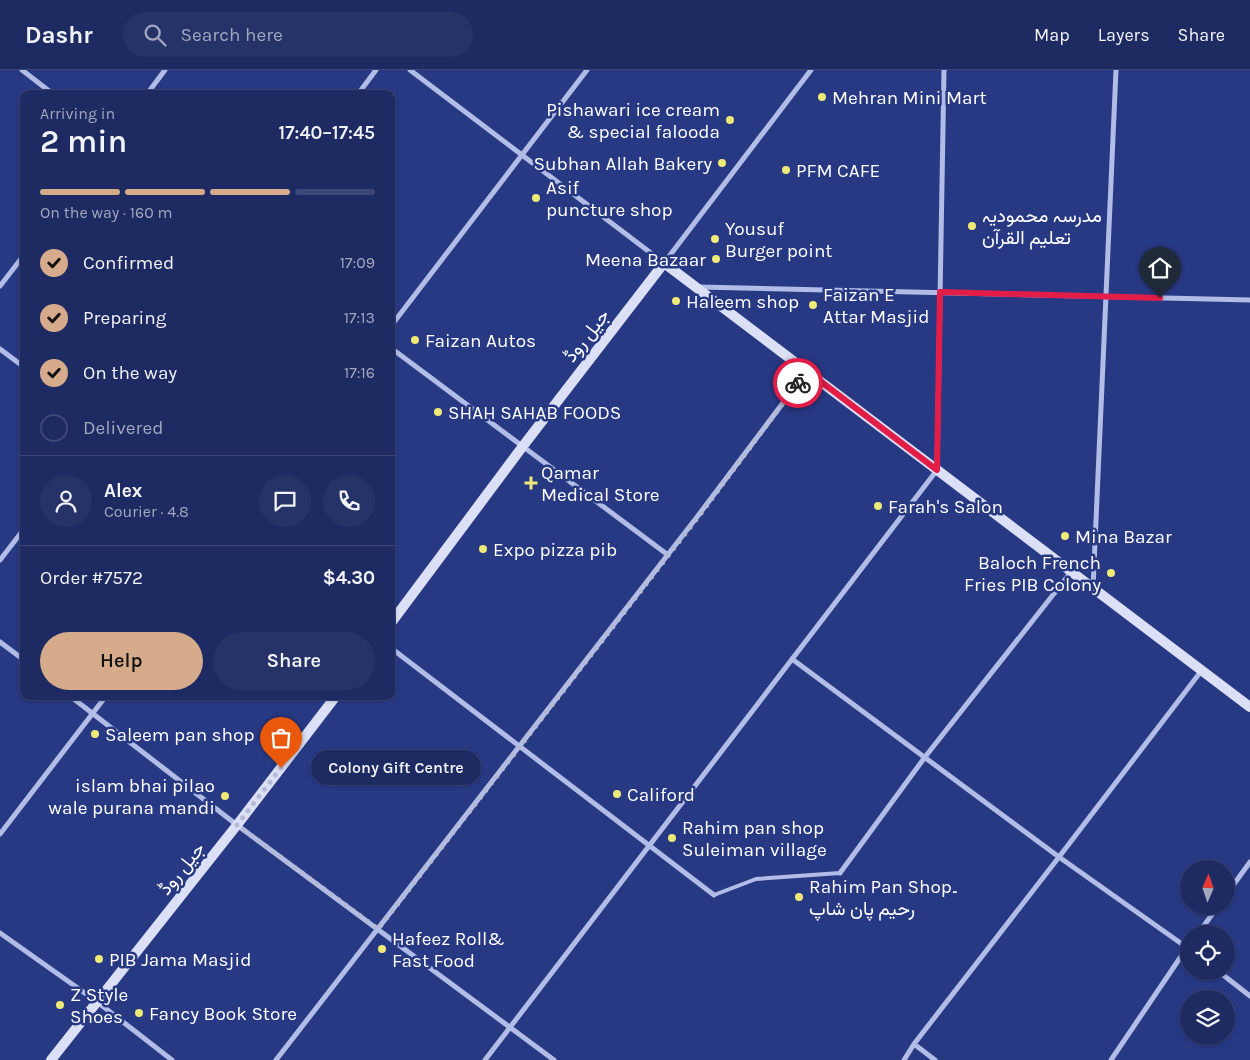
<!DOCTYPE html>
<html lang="en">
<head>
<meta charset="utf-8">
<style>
  :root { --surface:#1e2b63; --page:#263369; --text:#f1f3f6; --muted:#a1a7be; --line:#3c4778; --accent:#d6ab8b }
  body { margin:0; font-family:Karla,Vazirmatn,sans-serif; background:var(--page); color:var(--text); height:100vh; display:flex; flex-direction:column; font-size:19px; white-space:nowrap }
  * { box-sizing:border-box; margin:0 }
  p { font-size:16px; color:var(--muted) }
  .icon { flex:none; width:28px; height:28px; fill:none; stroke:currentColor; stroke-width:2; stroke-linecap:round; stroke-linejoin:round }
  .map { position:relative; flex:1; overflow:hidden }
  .panel { position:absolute; left:20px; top:20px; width:375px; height:610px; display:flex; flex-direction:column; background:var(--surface); border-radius:10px; box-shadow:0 1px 4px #0004,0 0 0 1px var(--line) }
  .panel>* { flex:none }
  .needle { width:32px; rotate:2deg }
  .buttons { position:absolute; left:1180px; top:790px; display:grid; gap:10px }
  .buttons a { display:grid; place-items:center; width:55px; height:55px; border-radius:50%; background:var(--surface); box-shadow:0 1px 4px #0004,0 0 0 1px var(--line); font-size:25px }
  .pin { position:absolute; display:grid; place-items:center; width:42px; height:42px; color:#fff; margin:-51px -21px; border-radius:50% 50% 50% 0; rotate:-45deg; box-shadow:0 0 5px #0007 }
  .pin .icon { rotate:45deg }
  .courier { position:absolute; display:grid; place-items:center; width:50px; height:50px; margin:-25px; border:4px solid #e11d48; border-radius:50%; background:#fff; color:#222; box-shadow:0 1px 6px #0007 }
  .bubble { position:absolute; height:35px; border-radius:18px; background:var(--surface); box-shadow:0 1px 4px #0004,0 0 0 1px var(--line); font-size:16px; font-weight:600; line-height:35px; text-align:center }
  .summary em { font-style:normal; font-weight:600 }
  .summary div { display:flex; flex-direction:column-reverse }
  .summary { display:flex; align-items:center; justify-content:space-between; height:85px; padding:0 20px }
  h1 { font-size:32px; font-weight:600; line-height:38px }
  .bar { display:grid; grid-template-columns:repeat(4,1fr); gap:8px 5px; align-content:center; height:60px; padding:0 20px }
  .bar i { height:6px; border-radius:4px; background:var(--line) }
  .bar .active { background:var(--accent) }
  .bar p { grid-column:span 4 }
  .line { display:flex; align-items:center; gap:12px; padding:0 20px; border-top:1px solid var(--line) }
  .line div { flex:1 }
  .round { display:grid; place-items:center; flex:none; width:52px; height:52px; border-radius:26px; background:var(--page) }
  ol { padding:0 20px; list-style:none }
  li { display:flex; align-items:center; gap:15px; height:55px }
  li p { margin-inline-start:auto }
  li .icon { padding:5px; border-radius:50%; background:var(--accent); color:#111; stroke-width:4 }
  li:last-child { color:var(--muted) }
  li i { width:28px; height:28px; border:2px solid var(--line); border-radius:50% }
  .action { display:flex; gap:10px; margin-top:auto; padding:10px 20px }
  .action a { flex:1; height:58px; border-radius:30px; background:var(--accent); color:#111; font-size:20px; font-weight:600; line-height:58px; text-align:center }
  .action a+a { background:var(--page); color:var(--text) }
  header { display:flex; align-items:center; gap:30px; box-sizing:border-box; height:70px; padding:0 25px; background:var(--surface); border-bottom:1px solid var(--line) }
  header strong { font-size:24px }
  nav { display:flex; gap:28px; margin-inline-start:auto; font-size:18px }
  .search { width:350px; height:45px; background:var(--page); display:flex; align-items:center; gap:12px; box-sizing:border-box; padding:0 18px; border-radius:28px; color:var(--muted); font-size:19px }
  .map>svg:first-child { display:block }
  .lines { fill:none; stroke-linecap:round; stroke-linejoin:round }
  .lane { stroke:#b1bde7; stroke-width:4 }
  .street { stroke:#b1bde7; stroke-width:5 }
  .secondary { stroke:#dbe0f6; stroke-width:10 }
  .done { stroke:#b4bad4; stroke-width:5; stroke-dasharray:0 9 }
  .route { stroke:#e11d48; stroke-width:6 }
  .poi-dot { fill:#efe977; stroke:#283984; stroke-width:2 }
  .labels { text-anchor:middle; stroke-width:5; stroke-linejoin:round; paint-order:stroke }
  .poi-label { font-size:19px; fill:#fff; stroke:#283984; text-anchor:start }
  .street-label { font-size:19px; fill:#fff; stroke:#283984 }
</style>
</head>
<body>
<header>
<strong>Dashr</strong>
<div class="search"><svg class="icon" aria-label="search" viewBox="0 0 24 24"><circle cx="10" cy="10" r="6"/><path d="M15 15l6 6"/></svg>Search here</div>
<nav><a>Map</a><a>Layers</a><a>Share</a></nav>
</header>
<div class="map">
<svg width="1250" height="990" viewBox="0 0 1250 990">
  <rect width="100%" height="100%" fill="#283984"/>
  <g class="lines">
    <!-- lane -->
    <path class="lane" d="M714 825 756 809 840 803"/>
    <!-- street -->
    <path class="street" d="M22 0 53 24
      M410 0 664 193 811 0
      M147 24 165 0
      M358 24 376 0
      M0 216 24 185
      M699 217 1250 230
      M391 256 587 0
      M391 278 668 485
      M0 279 24 297
      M0 490 24 459
      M1093 518 1116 0
      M0 572 24 590
      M391 578 714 825
      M792 589 1059 787 1189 879
      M70 626 237 755 554 990
      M0 764 106 626
      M840 803 925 687 1071 502
      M1226 825 1250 792
      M0 863 96 931 172 990
      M1198 864 1218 836
      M1218 901 1250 926
      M914 974 935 990
      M276 990 697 447 807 301
      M485 990 937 400 944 0
      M904 990 914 974 1059 787 1202 600
      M1111 990 1188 876"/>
    <!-- secondary -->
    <path class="secondary" d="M391 553 523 376 664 193 1250 637
      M51 990 237 755 336 626"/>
  </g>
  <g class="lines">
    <!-- done -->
    <path class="done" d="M281 698 237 755 378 859 698 447 798 313"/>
    <!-- route -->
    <path class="route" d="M798 313 807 301 937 400 940 222 1160 228"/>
  </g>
  <!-- markers -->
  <g class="poi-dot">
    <circle cx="822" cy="27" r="5"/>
    <circle cx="730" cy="50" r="5"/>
    <circle cx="722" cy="93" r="5"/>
    <circle cx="786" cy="100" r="5"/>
    <circle cx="536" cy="128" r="5"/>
    <circle cx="972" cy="156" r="5"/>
    <circle cx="715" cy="169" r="5"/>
    <circle cx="716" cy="189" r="5"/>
    <circle cx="676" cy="231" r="5"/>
    <circle cx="813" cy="235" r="5"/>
    <circle cx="415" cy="270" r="5"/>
    <circle cx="438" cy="342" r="5"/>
    <path d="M528.5 405.5h5v5h5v5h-5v5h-5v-5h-5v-5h5z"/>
    <circle cx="878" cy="436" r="5"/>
    <circle cx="1065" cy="466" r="5"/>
    <circle cx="483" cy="479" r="5"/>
    <circle cx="1111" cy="503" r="5"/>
    <circle cx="95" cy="664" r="5"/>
    <circle cx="617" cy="724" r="5"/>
    <circle cx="225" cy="726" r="5"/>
    <circle cx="672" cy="768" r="5"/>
    <circle cx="799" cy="827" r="5"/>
    <circle cx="382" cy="879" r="5"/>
    <circle cx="99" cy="889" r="5"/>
    <circle cx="60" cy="935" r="5"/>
    <circle cx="139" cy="943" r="5"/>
  </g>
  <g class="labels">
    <!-- poi labels -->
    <g class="poi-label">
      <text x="832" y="34">Mehran Mini Mart</text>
      <text x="720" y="46" text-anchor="end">Pishawari ice cream<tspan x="720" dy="22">&amp; special falooda</tspan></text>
      <text x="712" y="100" text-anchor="end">Subhan Allah Bakery</text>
      <text x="796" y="107">PFM CAFE</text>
      <text x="546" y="124">Asif<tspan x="546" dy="22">puncture shop</tspan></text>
      <text x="982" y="152">مدرسہ محمودیہ<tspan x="982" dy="22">تعلیم القرآن</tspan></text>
      <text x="725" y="165">Yousuf<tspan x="725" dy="22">Burger point</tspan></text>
      <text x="706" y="196" text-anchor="end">Meena Bazaar</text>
      <text x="823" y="231">Faizan E<tspan x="823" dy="22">Attar Masjid</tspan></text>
      <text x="686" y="238">Haleem shop</text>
      <text x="425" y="277">Faizan Autos</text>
      <text x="448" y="349">SHAH SAHAB FOODS</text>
      <text x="541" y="409">Qamar<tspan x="541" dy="22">Medical Store</tspan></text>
      <text x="888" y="443">Farah's Salon</text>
      <text x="1075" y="473">Mina Bazar</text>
      <text x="493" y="486">Expo pizza pib</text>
      <text x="1101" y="499" text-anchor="end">Baloch French<tspan x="1101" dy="22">Fries PIB Colony</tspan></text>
      <text x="105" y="671">Saleem pan shop</text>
      <text x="215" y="722" text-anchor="end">islam bhai pilao<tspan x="215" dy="22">wale purana mandi</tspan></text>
      <text x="627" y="731">Califord</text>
      <text x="682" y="764">Rahim pan shop<tspan x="682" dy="22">Suleiman village</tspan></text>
      <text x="809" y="823">Rahim Pan Shop۔<tspan x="809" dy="22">رحیم پان شاپ</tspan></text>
      <text x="392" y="875">Hafeez Roll&amp;<tspan x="392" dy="22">Fast Food</tspan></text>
      <text x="109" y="896">PIB Jama Masjid</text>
      <text x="70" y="931">Z Style<tspan x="70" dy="22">Shoes</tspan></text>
      <text x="149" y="950">Fancy Book Store</text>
    </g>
    <!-- street labels -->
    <g class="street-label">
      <text transform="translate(586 265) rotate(-52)" y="7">جیل روڈ</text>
      <text transform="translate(181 798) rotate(-51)" y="7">جیل روڈ</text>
    </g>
  </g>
</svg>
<div class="buttons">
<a><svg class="needle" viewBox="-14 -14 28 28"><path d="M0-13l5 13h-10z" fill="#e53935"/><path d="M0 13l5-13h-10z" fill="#a1a7be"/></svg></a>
<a><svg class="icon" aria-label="locate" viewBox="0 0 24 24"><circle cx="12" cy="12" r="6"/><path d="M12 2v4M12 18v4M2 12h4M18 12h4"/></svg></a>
<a><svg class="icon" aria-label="layers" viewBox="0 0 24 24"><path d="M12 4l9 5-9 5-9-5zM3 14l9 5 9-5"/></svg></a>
</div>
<div class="pin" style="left:281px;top:698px;background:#ea580c"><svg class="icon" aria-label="bag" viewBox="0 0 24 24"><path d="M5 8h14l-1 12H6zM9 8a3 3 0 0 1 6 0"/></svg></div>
<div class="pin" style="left:1160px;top:228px;background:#1f2937"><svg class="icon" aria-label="home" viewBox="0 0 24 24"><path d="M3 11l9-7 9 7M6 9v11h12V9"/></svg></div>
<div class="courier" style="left:798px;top:313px"><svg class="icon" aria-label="bike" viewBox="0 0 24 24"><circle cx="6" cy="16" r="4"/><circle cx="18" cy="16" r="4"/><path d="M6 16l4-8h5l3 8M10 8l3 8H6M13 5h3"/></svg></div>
<div class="bubble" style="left:311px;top:680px;width:170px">Colony Gift Centre</div>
<section class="panel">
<div class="summary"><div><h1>2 min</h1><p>Arriving in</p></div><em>17:40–17:45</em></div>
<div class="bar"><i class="active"></i><i class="active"></i><i class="active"></i><i></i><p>On the way · 160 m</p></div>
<ol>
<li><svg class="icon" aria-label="check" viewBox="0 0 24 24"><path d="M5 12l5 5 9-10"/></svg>Confirmed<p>17:09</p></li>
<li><svg class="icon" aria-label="check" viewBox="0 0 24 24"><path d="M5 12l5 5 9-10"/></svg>Preparing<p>17:13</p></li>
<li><svg class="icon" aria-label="check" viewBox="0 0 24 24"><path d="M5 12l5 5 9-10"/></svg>On the way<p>17:16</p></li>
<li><i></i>Delivered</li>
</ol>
<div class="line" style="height:90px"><a class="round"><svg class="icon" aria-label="person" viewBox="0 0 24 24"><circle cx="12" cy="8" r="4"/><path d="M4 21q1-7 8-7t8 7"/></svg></a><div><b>Alex</b><p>Courier · 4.8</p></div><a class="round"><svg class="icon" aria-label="chat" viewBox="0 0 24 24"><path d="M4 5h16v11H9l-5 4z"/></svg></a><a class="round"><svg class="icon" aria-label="phone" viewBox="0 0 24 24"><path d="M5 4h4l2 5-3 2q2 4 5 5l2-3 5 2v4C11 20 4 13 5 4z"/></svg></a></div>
<div class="line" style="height:65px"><div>Order #7572</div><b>$4.30</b></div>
<div class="action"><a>Help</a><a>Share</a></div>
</section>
</div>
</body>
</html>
